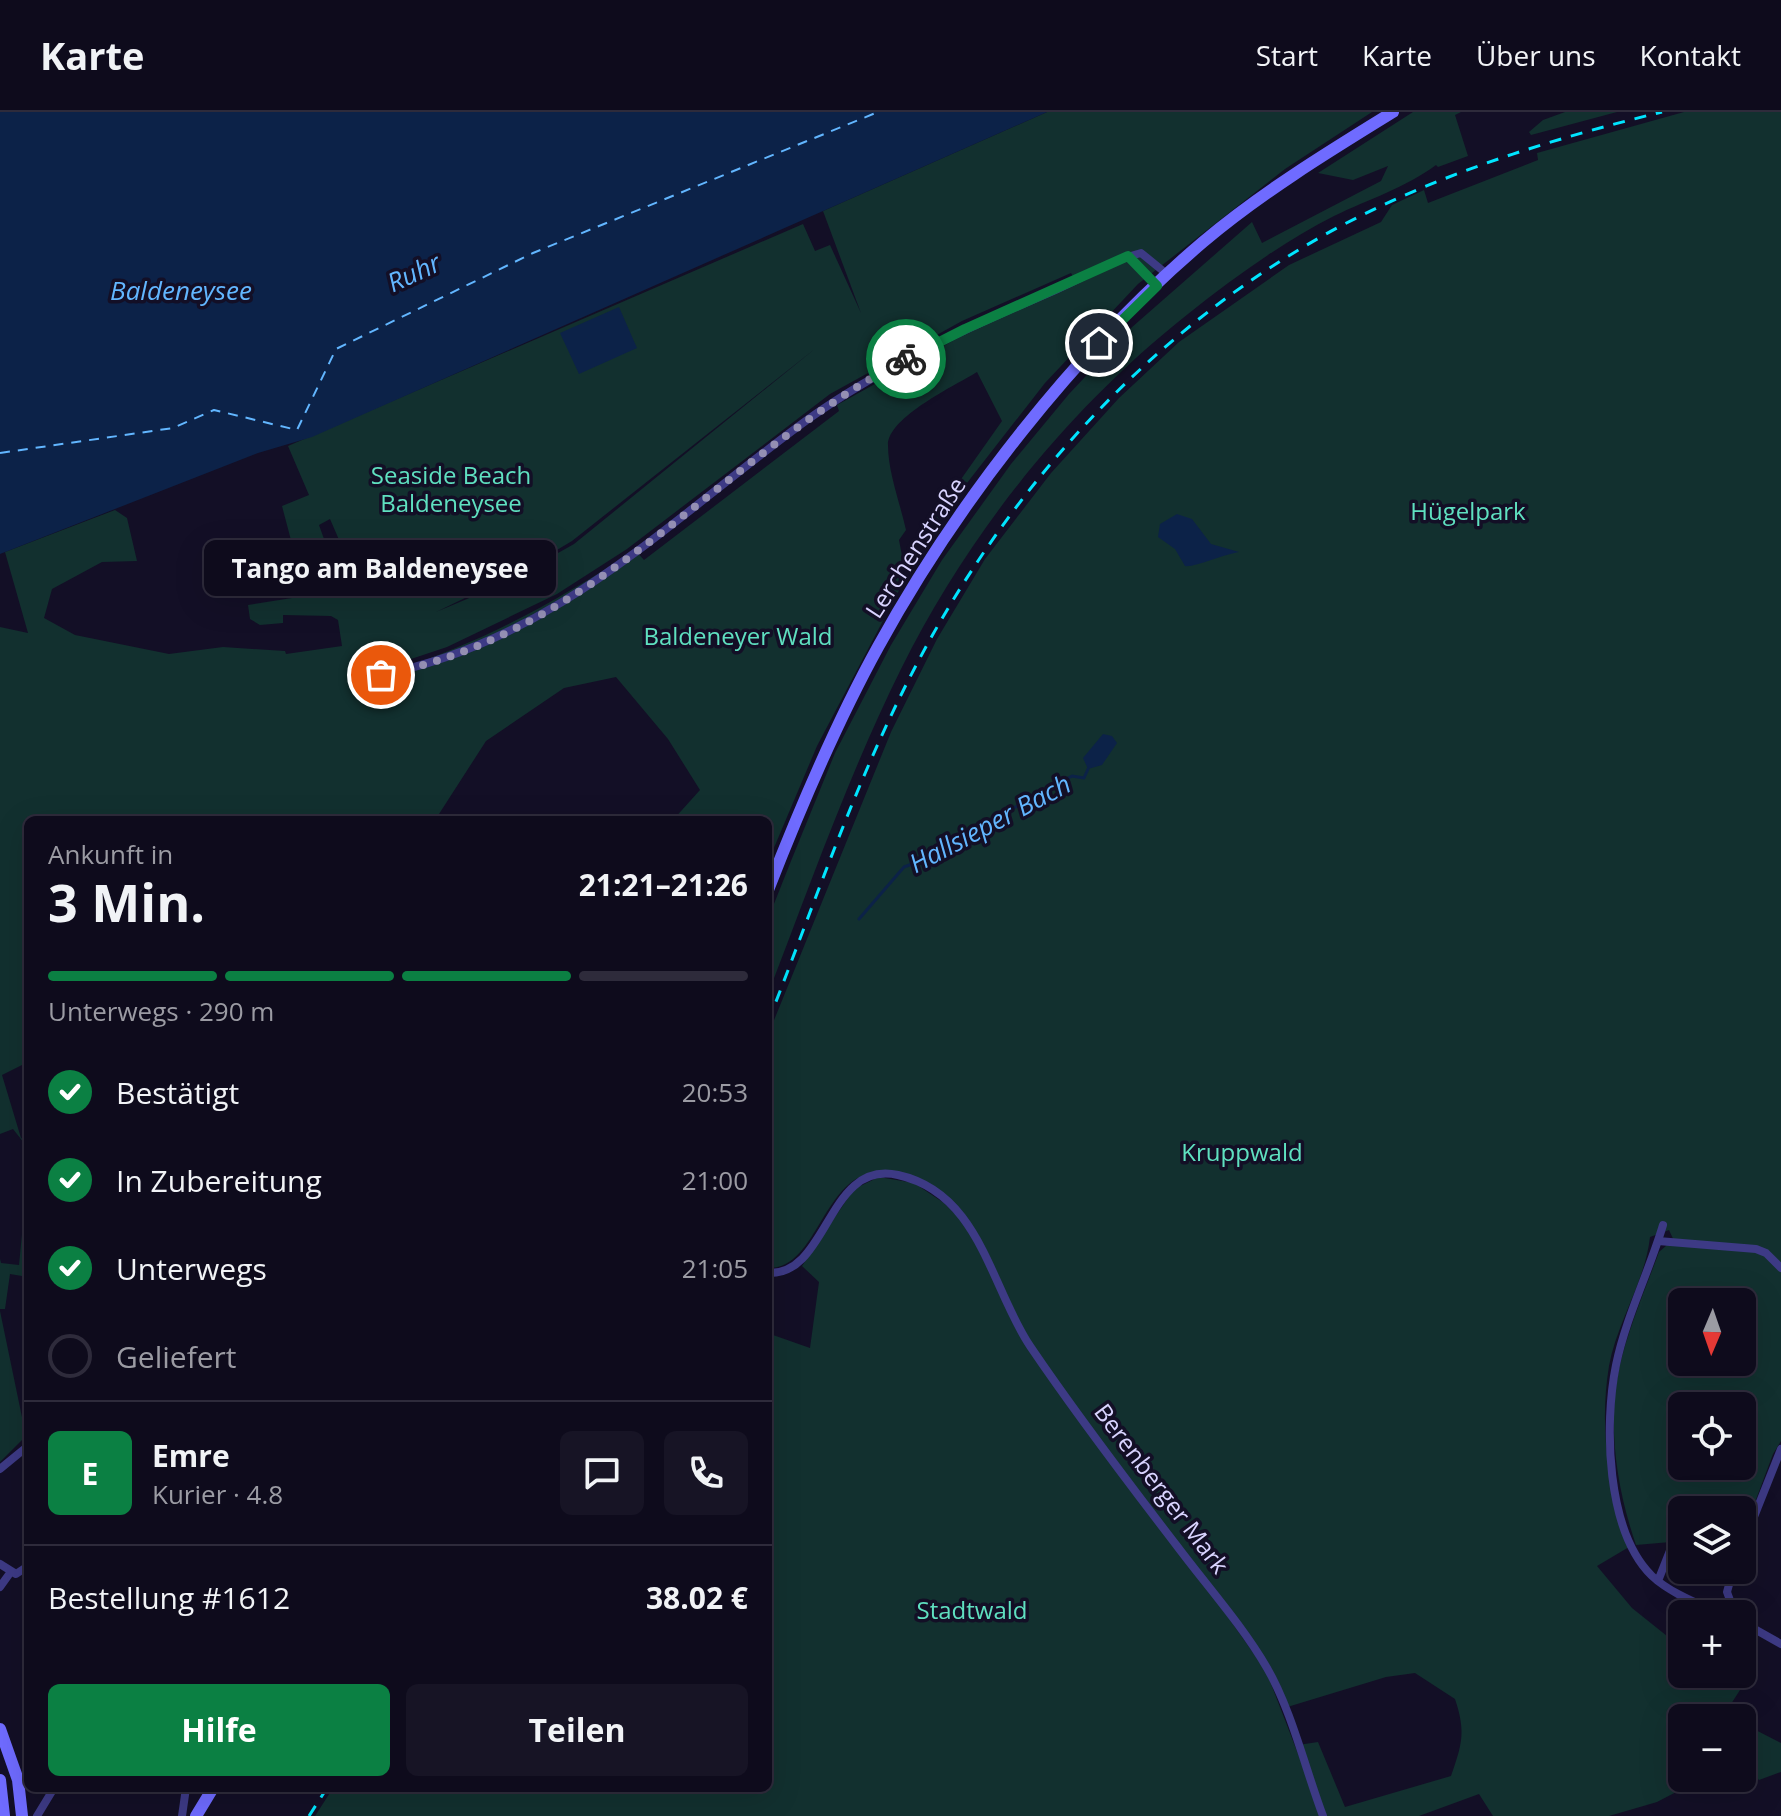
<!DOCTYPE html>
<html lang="de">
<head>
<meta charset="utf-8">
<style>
  :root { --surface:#0e0b1c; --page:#171425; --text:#f1f3f6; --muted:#9b9ba3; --line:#2e2b3b; --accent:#0b8043 }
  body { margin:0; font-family:"Open Sans",sans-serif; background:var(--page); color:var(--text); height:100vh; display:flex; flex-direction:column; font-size:30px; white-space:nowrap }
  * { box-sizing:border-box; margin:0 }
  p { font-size:26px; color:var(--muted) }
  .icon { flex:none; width:44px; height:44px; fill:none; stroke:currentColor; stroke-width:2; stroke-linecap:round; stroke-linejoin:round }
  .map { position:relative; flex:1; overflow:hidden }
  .sheet { position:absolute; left:24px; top:704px; width:748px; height:976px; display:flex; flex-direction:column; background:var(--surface); border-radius:12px; box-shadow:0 8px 32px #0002,0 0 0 2px var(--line) }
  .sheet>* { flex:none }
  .needle { width:52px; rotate:182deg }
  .tools { position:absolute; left:1668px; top:1176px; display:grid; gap:16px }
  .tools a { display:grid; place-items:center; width:88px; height:88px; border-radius:12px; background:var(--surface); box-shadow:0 8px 32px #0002,0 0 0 2px var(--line); font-size:40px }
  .pin { position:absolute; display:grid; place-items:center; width:68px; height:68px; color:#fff; margin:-34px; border:4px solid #fff; border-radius:50%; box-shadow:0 2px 8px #0007 }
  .courier { position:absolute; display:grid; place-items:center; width:80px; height:80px; margin:-40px; border:6px solid #0b8043; border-radius:50%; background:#fff; color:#222; box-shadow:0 2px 10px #0007 }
  .bubble { position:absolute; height:56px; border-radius:12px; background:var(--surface); box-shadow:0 8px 32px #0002,0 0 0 2px var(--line); font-size:26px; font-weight:700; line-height:56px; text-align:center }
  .overview em { font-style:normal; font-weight:700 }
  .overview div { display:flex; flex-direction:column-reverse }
  .overview { display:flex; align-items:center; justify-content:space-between; height:136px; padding:0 24px }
  h1 { font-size:52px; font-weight:700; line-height:60px }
  .bar { display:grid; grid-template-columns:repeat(4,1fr); gap:12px 8px; align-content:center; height:96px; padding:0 24px }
  .bar i { height:10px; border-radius:6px; background:var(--line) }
  .bar .selected { background:var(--accent) }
  .bar p { grid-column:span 4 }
  .line { display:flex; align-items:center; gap:20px; padding:0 24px; border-top:2px solid var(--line) }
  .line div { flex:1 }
  .round { display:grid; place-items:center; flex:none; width:84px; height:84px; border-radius:12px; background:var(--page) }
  ol { padding:0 24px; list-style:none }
  li { display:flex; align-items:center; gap:24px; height:88px }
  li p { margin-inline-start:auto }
  li .icon { padding:8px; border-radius:50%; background:var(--accent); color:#fff; stroke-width:4 }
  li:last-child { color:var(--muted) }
  li i { width:44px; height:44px; border:4px solid var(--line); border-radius:50% }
  .primary-button { display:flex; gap:16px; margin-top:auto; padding:16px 24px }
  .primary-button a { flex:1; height:92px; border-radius:12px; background:var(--accent); color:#fff; font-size:32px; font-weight:700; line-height:92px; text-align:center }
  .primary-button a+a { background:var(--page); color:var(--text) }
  header { display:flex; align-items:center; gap:48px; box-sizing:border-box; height:112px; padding:0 40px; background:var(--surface); border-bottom:2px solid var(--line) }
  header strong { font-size:38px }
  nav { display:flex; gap:44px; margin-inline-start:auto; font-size:28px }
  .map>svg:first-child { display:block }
  .green { fill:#12302f; fill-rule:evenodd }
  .water { fill:#0c2248 }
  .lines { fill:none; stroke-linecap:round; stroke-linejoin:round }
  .stream { stroke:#0c2248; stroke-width:3 }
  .ferry { stroke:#62b6ff; stroke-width:2; stroke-dasharray:10 8; stroke-linecap:butt }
  .street { stroke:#3d3a85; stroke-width:8 }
  .secondary { stroke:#6f6bff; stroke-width:12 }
  .rail { stroke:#00e5ff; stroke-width:3; stroke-dasharray:12 10; stroke-linecap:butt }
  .done { stroke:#948fb3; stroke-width:8; stroke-dasharray:0 14.4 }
  .route { stroke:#0b8043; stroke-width:10 }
  .labels { text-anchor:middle; stroke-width:7; stroke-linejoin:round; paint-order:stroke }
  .park-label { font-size:24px; fill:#5fe0c0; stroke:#130f26 }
  .street-label { font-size:24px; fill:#d9d4ff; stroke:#130f26 }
  .water-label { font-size:26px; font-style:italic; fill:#62b6ff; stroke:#130f26 }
</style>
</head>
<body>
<header>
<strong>Karte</strong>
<nav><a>Start</a><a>Karte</a><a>Über uns</a><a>Kontakt</a></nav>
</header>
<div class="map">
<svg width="1781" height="1704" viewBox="0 0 1781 1704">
  <rect width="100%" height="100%" fill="#130f26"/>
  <!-- green -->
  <path class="green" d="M1047 0H1372L1285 57 1138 172 1045 271 960 380 914 448V434L1002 309 977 260C956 273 888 305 888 333 888 360 900 391 906 418L899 428 906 465 817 634 768 750V708H673L700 678 668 627 616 565 564 576 486 629 439 702 428 708H28L26 951 2 963 21 1026 28 1029V1036L13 1017 0 1022V515L28 521 5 440 115 398 127 406 137 449 102 450 52 477 44 506 75 523 169 542 223 535 285 539 286 542 342 534 338 508 331 504 283 503V511L260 513 250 507 248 493 292 486 302 470 282 394 309 383 288 334 803 112 815 139 830 133 861 201 823 99ZM1071 161 1077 171 967 221 837 293 839 299 644 448 635 438C559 488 484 530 396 558L393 553 447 535 557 482 627 437 830 282 962 209ZM816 236 574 432 505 471 436 500 525 457 572 429ZM330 407 363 483 357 486 348 467 338 471 320 430 324 427 319 413Z
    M1413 0H1461L1455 3 1468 44 1438 55 1436 53C1405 76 1369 87 1334 104 1283 130 1233 166 1188 202 1069 296 969 420 901 557 849 662 810 773 768 882V807L791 749 835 641 891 533 942 448 1011 352 1069 282 1131 216 1252 110 1262 131 1381 69 1388 54 1353 68 1318 61Z
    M1565 0H1617L1531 23 1529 20 1543 8Z
    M1684 0H1781V1329L1773 1342 1742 1425V1398H1682V1429L1636 1433C1617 1378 1607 1314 1619 1257 1628 1217 1645 1178 1659 1140L1667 1133H1676L1669 1118 1650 1125C1645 1170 1617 1210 1609 1254 1599 1315 1608 1377 1629 1435L1597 1454 1632 1496 1682 1536V1562H1718L1740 1578 1722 1606H1682V1666H1703L1657 1690 1609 1704H1493L1479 1682 1419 1704H1324L1298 1633 1318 1630 1345 1695 1451 1664C1462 1632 1466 1620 1455 1587L1415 1561 1386 1565 1284 1596 1270 1557 1156 1403 1266 1559 1322 1704H315L333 1676H768V1226L773 1223 810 1236 819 1170 802 1154 854 1077 879 1065 914 1071 944 1091 967 1114 1026 1234 1083 1306C1065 1281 1046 1256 1030 1230 993 1166 974 1064 883 1060 822 1058 820 1157 768 1156V923L891 620 937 527 985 447 1051 361 1119 286 1179 230 1289 153 1381 110 1392 93 1424 78 1428 91 1538 48 1537 41ZM1682 1190H1742V1250H1682ZM1682 1294H1742V1354H1682Z
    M28 1090V1165L10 1162 5 1197H0V1147L1 1151 19 1153 25 1091Z
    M0 1199 23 1310V1327L0 1350Z
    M1742 1611 1781 1631V1660L1759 1668 1742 1647Z"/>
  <!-- water -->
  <path class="water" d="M0 0H1047L312 325 258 341 0 442Z
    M619 195 637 236 579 262 560 221Z
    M1177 402 1192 407 1211 432 1239 440C1225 442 1193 456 1185 454L1175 437 1158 425 1160 412Z
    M1103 622 1112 624 1117 631 1102 653 1088 657 1083 646Z"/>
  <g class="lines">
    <!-- stream -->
    <path class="stream" d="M859 807 904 755 950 738 984 719 999 704 1072 664 1084 666 1088 657"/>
    <!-- ferry -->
    <path class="ferry" d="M0 341 173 316 214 298 297 318 336 237 533 141 878 0"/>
    <!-- street -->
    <path class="street" d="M1128 144 1157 174
      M381 563C558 527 668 409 807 308 883 254 967 216 1053 179 1082 166 1110 149 1141 141L1168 163
      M1663 1113C1649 1160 1626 1205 1616 1253 1604 1312 1606 1419 1652 1464 1670 1481 1699 1492 1721 1502
      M1658 1129 1756 1137 1766 1141 1781 1156
      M768 1161C829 1164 827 1047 898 1063 980 1081 990 1174 1030 1234 1076 1302 1127 1369 1177 1434 1207 1474 1242 1513 1267 1556 1291 1597 1306 1659 1323 1704
      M0 1357 28 1334
      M1742 1435 1781 1337
      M0 1452 16 1462 28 1454
      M1733 1458 1727 1480 1735 1502
      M1658 1469 1675 1426
      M0 1475 10 1461
      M1742 1510 1781 1532
      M37 1704 54 1676
      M182 1704 186 1676"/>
    <!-- secondary -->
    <path class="secondary" d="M768 778C800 696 835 613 878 535 958 389 1076 238 1203 130 1261 81 1328 40 1393 0
      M0 1617 18 1668 22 1704
      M0 1668 4 1704
      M196 1704 213 1676"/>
    <!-- rail -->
    <path class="rail" d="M768 910C811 801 849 688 901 583 996 389 1145 219 1337 116 1438 62 1551 27 1662 0
      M309 1704 327 1676"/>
  </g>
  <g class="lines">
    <!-- done -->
    <path class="done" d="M381 563C597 522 721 343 906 247"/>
    <!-- route -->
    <path class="route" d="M906 247 965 217 1128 144 1157 174 1099 231"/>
  </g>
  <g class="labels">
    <!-- park labels -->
    <g class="park-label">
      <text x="451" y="372">Seaside Beach<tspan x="451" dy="28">Baldeneysee</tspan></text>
      <text x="1468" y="408">Hügelpark</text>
      <text x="738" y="533">Baldeneyer Wald</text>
      <text x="1242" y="1049">Kruppwald</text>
      <text x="972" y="1507">Stadtwald</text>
    </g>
    <!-- street labels -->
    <g class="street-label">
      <text transform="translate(916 436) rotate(-57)" y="8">Lerchenstraße</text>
      <text transform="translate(1161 1377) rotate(53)" y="8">Berenberger Mark</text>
    </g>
    <!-- water labels -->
    <g class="water-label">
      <text transform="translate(414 161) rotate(-25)" y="9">Ruhr</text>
      <text x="181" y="188">Baldeneysee</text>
      <text transform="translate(990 712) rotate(-28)" y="9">Hallsieper Bach</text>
    </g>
  </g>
</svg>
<div class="tools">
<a><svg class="needle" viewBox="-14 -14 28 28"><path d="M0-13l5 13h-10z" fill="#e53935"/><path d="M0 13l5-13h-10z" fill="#9b9ba3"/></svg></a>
<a><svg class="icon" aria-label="locate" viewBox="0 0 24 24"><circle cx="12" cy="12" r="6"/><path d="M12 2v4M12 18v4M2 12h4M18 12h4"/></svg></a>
<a><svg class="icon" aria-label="layers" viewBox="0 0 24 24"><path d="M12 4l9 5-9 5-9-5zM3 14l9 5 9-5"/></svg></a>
<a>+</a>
<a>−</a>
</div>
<div class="pin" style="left:381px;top:563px;background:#ea580c"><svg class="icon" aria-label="bag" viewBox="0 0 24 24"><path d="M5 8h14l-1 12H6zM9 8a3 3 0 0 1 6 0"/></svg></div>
<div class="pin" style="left:1099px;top:231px;background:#1f2937"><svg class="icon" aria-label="home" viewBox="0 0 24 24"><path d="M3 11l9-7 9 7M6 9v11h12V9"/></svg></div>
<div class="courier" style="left:906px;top:247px"><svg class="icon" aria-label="bike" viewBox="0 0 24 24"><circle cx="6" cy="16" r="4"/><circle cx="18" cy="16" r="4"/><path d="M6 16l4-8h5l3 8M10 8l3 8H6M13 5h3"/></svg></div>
<div class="bubble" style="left:204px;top:428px;width:352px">Tango am Baldeneysee</div>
<section class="sheet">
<div class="overview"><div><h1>3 Min.</h1><p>Ankunft in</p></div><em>21:21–21:26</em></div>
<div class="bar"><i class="selected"></i><i class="selected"></i><i class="selected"></i><i></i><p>Unterwegs · 290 m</p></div>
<ol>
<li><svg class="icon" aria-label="check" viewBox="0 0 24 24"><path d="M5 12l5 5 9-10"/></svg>Bestätigt<p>20:53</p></li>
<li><svg class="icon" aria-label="check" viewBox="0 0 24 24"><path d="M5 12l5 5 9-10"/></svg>In Zubereitung<p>21:00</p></li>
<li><svg class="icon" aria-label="check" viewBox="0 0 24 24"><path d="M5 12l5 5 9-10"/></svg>Unterwegs<p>21:05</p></li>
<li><i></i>Geliefert</li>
</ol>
<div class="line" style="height:144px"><b class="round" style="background:var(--accent);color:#fff">E</b><div><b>Emre</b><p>Kurier · 4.8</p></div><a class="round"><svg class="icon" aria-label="chat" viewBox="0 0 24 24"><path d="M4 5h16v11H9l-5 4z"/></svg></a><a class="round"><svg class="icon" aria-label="phone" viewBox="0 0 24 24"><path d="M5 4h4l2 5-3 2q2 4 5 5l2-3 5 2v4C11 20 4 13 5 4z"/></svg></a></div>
<div class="line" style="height:104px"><div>Bestellung #1612</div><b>38.02 €</b></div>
<div class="primary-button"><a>Hilfe</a><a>Teilen</a></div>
</section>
</div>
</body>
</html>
